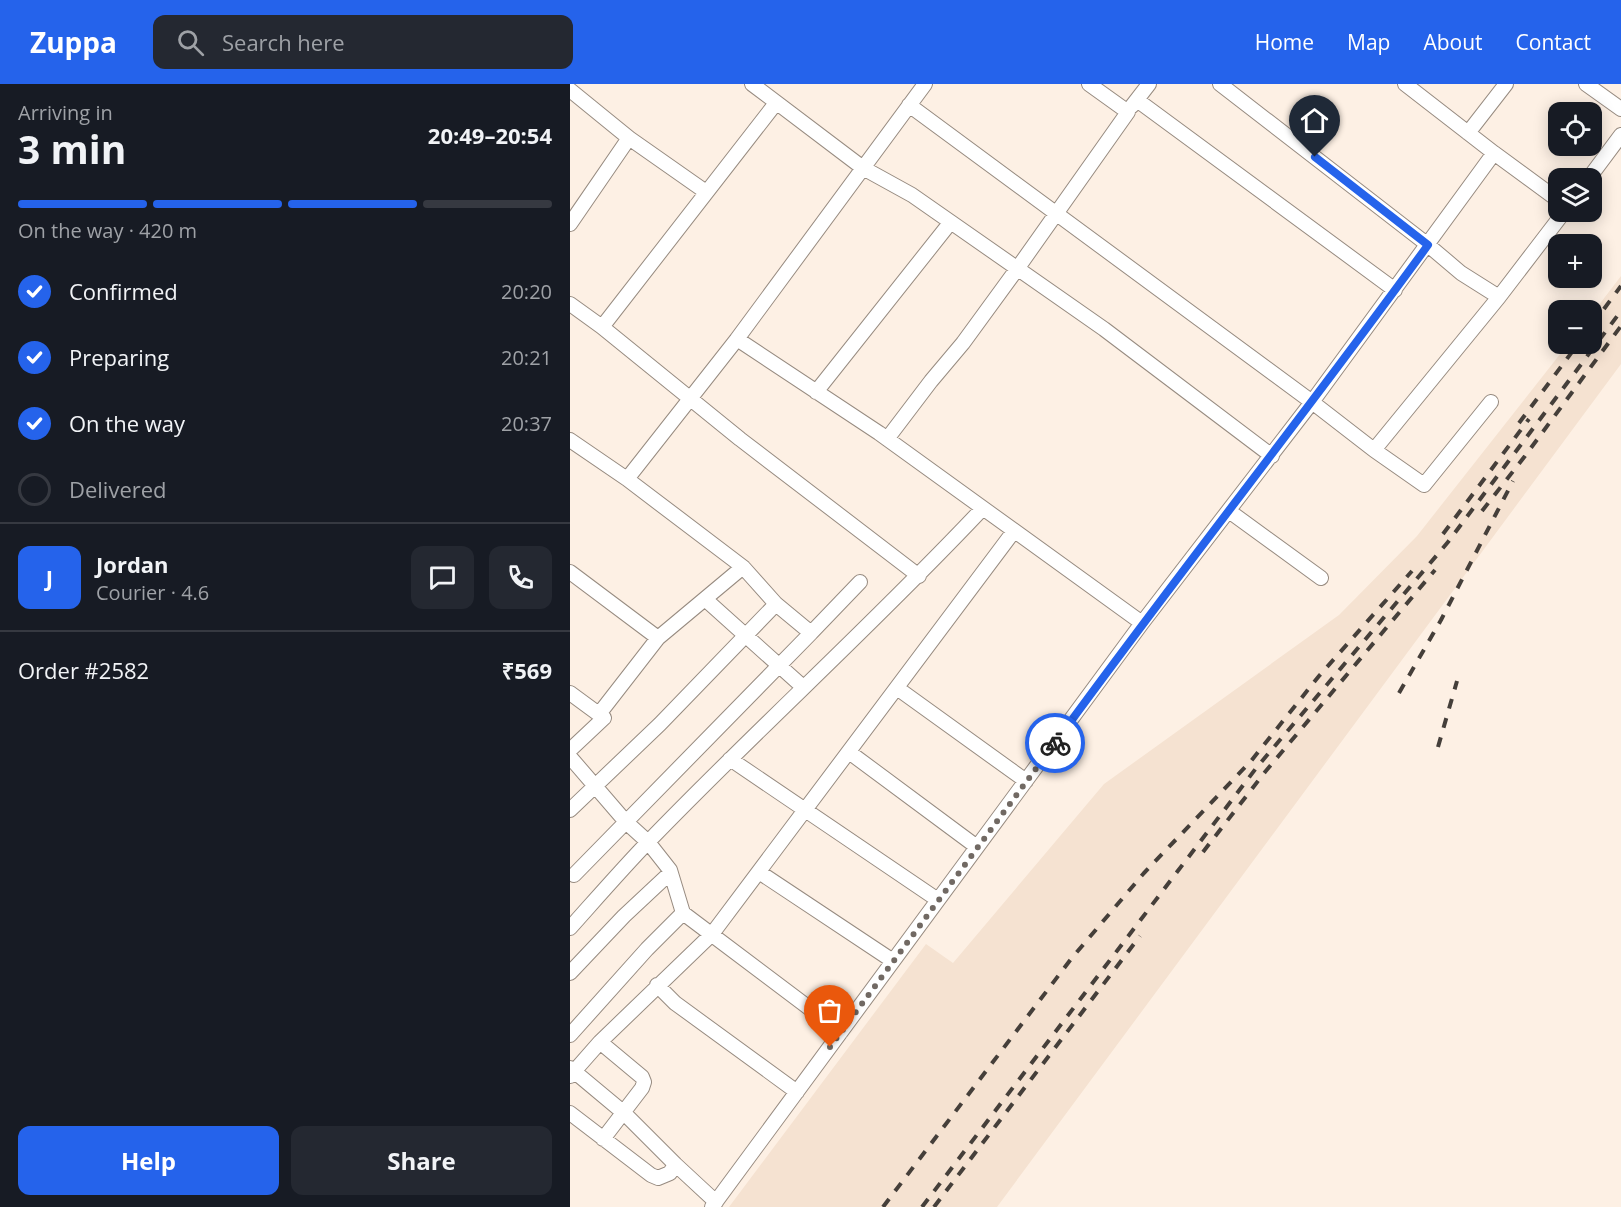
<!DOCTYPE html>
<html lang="en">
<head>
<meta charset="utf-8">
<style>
  :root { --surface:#171b24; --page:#242831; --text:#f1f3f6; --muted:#9ea1a6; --line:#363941; --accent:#2563eb }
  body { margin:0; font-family:"Open Sans",sans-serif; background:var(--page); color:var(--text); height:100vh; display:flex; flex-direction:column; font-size:22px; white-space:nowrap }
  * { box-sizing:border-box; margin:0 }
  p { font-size:20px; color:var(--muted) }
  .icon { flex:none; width:33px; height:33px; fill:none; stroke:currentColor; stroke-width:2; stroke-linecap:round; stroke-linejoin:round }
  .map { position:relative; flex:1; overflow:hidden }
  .drawer { display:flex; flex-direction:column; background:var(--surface); width:570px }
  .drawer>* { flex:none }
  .buttons { position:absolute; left:978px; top:18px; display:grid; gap:12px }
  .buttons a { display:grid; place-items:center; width:54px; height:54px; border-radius:12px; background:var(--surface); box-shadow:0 3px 15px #0003; font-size:30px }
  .pin { position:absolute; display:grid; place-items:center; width:51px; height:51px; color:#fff; margin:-62px -26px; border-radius:50% 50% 50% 0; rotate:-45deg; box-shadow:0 0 6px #0007 }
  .pin .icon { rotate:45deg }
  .courier { position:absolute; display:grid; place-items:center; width:60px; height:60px; margin:-30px; border:4px solid #2563eb; border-radius:50%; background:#fff; color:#222; box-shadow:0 2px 8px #0007 }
  .head em { font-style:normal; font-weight:700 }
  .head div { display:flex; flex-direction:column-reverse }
  .head { display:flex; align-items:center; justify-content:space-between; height:102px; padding:0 18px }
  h1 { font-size:39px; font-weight:700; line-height:45px }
  .bar { display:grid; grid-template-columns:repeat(4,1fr); gap:9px 6px; align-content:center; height:72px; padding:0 18px }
  .bar i { height:8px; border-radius:4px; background:var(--line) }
  .bar .selected { background:var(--accent) }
  .bar p { grid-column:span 4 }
  .line { display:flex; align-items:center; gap:15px; padding:0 18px; border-top:2px solid var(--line) }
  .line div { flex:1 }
  .round { display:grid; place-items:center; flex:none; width:63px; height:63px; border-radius:12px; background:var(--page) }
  ol { padding:0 18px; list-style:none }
  li { display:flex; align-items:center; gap:18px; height:66px }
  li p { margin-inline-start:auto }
  li .icon { padding:6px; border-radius:50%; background:var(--accent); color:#fff; stroke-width:4 }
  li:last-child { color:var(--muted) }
  li i { width:33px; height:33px; border:3px solid var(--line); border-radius:50% }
  .cta { display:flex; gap:12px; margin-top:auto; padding:12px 18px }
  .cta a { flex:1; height:69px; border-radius:12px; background:var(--accent); color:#fff; font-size:24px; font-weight:700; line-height:69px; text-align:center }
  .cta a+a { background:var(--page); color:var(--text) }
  header { display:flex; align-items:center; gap:36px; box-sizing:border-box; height:84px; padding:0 30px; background:var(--accent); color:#fff }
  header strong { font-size:28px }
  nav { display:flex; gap:33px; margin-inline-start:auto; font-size:21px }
  .search { width:420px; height:54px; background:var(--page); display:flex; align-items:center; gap:15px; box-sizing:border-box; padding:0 21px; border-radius:12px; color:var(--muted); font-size:22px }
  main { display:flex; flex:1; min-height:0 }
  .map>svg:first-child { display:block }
  .built { fill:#f5e2d1 }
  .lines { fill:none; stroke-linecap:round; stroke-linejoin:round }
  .street-casing { stroke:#978b80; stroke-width:16 }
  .street { stroke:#fff; stroke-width:14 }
  .rail { stroke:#453f3a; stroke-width:4; stroke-dasharray:10 10; stroke-linecap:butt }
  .done { stroke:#716963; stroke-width:6; stroke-dasharray:0 10.8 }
  .route { stroke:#2563eb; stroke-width:8 }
</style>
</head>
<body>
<header>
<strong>Zuppa</strong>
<div class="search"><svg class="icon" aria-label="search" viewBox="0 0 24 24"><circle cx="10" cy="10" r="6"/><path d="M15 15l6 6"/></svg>Search here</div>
<nav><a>Home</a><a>Map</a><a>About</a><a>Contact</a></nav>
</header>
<main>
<section class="drawer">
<div class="head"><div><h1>3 min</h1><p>Arriving in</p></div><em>20:49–20:54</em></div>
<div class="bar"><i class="selected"></i><i class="selected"></i><i class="selected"></i><i></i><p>On the way · 420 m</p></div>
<ol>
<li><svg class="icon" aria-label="check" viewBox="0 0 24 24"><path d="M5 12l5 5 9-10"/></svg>Confirmed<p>20:20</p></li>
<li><svg class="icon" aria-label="check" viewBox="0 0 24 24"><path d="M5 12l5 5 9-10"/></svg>Preparing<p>20:21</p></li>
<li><svg class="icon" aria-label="check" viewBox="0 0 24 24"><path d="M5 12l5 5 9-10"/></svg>On the way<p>20:37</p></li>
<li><i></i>Delivered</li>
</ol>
<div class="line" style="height:108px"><b class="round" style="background:var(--accent);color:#fff">J</b><div><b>Jordan</b><p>Courier · 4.6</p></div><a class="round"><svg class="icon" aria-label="chat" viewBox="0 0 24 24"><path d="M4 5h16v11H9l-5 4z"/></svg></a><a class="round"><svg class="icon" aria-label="phone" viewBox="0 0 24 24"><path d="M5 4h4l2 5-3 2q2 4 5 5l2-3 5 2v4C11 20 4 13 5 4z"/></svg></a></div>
<div class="line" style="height:78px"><div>Order #2582</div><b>₹569</b></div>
<div class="cta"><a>Help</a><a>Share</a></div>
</section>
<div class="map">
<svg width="1051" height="1123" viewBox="0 0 1051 1123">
  <rect width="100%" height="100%" fill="#fdf0e4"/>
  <!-- built -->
  <path class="built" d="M1051 192V280L427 1123H159L356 860 383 879 534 700 769 531 847 452 998 260H1022V230Z"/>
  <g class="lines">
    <defs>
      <path id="street" d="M182 0 293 84 342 111 534 245 702 372
        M355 0 167 255 309 349 572 539
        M650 0 858 161 891 189 929 213
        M835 0 924 69 742 318 804 366 929 213 994 128
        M1016 0 1051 25
        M0 6 59 54 0 140
        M567 16 825 206
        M562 22 579 0
        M898 49 936 0
        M59 54 136 108
        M924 69 988 116
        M1019 94 1051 51
        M0 220 32 243 170 355 349 492
        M32 243 206 19
        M246 308 380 139
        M317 355 361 297 393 259 447 185 558 28 519 0
        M0 356 57 395 167 255
        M804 366 854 401 921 318
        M659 427 751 494
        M173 483 206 520 241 549 290 498
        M0 488 88 554 173 483 57 395
        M135 515 233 603
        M327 604 456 697
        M0 609 34 634 0 666
        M29 630 88 554
        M279 668 407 763
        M0 673 56 738 78 758 100 786 113 829 271 948
        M160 675 368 816
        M0 726 90 640 206 520
        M189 788 323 877
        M4 791 241 549
        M0 844C26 815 52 785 79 757 188 644 305 539 413 424
        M0 889 54 832 100 789
        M87 901 105 919 227 1008
        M0 951 77 865 113 829
        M30 958 72 993 74 998 72 1004 33 1055
        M0 984 54 1029 105 1080 100 1089 88 1094 81 1091 0 1029
        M0 992 30 958 142 850 444 447
        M105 1080 146 1118
        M142 1123 572 539 742 318 339 21"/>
    </defs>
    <!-- street casing -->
    <use href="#street" class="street-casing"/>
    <!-- street -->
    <use href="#street" class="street"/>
    <!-- rail -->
    <path class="rail" d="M1022 241 1051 202
      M949 339 1008 260
      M912 427 955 372 1051 242
      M873 450 959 335
      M829 609 871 536 943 397
      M868 663 887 597
      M633 768 695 688 865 486
      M313 1123 501 875 574 789 681 677 749 592 842 487
      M352 1123 687 683 878 458 1051 227
      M364 1123 570 852"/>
  </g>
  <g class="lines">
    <!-- done -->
    <path class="done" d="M260 963 485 659"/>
    <!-- route -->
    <path class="route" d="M485 659C607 491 736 329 858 161L745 73"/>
  </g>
</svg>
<div class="buttons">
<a><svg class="icon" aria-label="locate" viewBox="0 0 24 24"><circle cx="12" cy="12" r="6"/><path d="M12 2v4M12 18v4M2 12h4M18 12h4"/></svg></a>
<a><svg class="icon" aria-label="layers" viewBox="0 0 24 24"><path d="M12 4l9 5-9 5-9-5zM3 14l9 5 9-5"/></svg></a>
<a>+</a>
<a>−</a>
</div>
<div class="pin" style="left:260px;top:963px;background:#ea580c"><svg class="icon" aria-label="bag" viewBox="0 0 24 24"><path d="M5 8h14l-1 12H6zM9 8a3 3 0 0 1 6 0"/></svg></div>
<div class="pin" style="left:745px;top:73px;background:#1f2937"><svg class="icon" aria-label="home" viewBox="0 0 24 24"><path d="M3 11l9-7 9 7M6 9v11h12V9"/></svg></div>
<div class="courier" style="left:485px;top:659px"><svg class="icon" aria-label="bike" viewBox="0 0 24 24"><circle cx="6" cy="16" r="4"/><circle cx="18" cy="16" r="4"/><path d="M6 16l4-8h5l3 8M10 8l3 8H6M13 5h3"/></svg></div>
</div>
</main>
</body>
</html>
